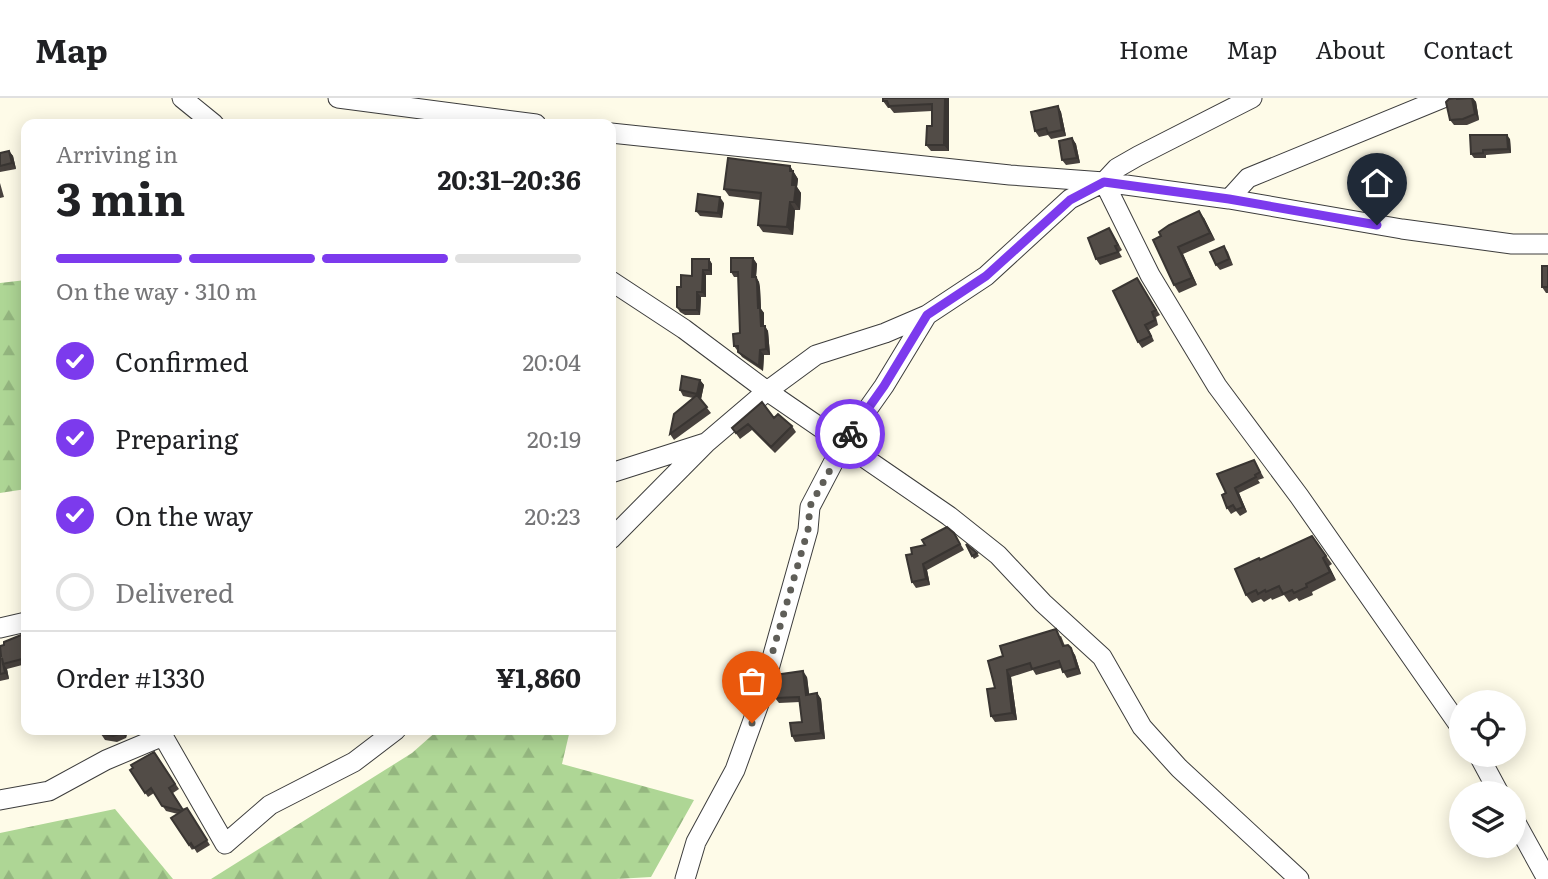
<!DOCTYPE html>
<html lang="en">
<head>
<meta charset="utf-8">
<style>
  :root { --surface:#fff; --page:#f2f2f2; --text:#202124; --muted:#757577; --line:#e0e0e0; --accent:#7c3aed }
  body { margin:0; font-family:Literata,serif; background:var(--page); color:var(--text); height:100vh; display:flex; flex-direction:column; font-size:26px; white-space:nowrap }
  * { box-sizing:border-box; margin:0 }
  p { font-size:23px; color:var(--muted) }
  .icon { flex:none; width:38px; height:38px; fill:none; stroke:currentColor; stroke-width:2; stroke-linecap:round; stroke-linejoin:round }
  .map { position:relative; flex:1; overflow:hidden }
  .side { position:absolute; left:21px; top:21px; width:595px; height:616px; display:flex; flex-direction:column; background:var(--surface); border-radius:14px; box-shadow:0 4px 18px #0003 }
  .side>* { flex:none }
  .controls { position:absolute; left:1449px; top:592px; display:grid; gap:14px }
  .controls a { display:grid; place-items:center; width:77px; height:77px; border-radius:50%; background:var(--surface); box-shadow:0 4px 18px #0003; font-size:35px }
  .pin { position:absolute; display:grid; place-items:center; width:60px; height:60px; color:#fff; margin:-72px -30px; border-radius:50% 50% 50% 0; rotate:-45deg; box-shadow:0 0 7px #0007 }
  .pin .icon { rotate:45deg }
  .courier { position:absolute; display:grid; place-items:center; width:70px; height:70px; margin:-35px; border:5px solid #7c3aed; border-radius:50%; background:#fff; color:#222; box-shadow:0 2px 9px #0007 }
  .overview em { font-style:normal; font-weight:700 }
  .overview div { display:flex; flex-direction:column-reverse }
  .overview { display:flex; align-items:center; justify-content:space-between; height:119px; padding:0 35px }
  h1 { font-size:46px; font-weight:700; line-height:52px }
  .bar { display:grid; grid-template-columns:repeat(4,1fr); gap:10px 7px; align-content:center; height:84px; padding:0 35px }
  .bar i { height:9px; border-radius:5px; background:var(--line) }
  .bar .on { background:var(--accent) }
  .bar p { grid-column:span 4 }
  .line { display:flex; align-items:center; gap:18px; padding:0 35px; border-top:2px solid var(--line) }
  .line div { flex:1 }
  ol { padding:0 35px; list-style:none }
  li { display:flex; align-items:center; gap:21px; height:77px }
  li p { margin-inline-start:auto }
  li .icon { padding:7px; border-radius:50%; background:var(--accent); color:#fff; stroke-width:4 }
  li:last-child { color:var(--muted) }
  li i { width:38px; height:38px; border:4px solid var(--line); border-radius:50% }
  header { display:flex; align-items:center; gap:42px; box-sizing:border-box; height:98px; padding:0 35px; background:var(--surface); border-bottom:2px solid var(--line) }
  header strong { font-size:33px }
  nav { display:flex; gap:38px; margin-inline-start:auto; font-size:24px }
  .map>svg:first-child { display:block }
  .forest { fill:url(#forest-firs) }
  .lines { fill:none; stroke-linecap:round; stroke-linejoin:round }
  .minor-casing { stroke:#3d3d3d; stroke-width:21 }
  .minor { stroke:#fff; stroke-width:19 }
  .wall { fill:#47413d }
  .shaded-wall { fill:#393532 }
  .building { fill:#524c47; stroke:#393532; stroke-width:2 }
  .done { stroke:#5f5e58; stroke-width:7; stroke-dasharray:0 12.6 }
  .route { stroke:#7c3aed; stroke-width:9 }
</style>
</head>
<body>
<header>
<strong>Map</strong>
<nav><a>Home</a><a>Map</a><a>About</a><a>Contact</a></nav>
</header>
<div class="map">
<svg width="1548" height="781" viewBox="0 0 1548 781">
  <defs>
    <pattern id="forest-firs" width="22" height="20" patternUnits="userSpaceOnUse" patternTransform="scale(1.75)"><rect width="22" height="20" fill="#aed695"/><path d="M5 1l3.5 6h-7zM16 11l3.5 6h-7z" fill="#94b67f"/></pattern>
  </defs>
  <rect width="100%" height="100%" fill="#fefbe8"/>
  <!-- forest -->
  <path class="forest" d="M26 182V391L0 395V185Z
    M438 632H570L562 666 694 702 651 779 616 781H211L412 655Z
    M115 711 173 781H0V735Z"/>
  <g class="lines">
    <defs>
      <path id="minor" d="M182 0 214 26
        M338 0 536 26
        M611 35 1010 77 1104 84 1229 101 1402 131 1512 146H1548
        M1104 84 1150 177 1217 288 1299 398 1461 630
        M1229 101 1248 80 1443 0
        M611 183 684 231 767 293 949 418 998 457 1043 505 1102 559 1142 629 1179 670 1299 781
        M611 375 705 345
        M611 441 706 345 767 293 816 257 885 235 927 217 986 178 1070 101 1104 84 1117 70 1138 58 1252 0
        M0 530 26 524
        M1478 656 1499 695
        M0 702 49 693 106 662 163 638 225 746 270 707 354 664 396 632
        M1514 721 1547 781
        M685 781 696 744 735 672 760 603 808 432 810 409 843 346 884 288 927 217"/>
    </defs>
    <!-- minor casing -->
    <use href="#minor" class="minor-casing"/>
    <!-- minor -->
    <use href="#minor" class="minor"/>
  </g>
  <!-- wall -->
  <path class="wall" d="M949 0V53H931L926 47 932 28V13L894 15 890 10H888L883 3Z
    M1464 0H1473L1476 4 1479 22 1467 27H1454L1450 22 1458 1Z
    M1058 8 1061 14 1066 38 1051 41 1048 37 1039 39 1035 33Z
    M1072 40 1076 46 1080 65 1066 67 1062 62Z
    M1510 41 1511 55 1486 57V60H1474L1471 56Z
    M9 53 13 58 16 71 0 74V55Z
    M790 68 798 81 797 89 801 95 800 112H795L793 137 763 134 758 127 760 102 729 98 724 91Z
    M0 85 4 99 0 100Z
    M724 105 722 120 700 118 696 113Z
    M1204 120 1215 142 1183 156 1197 187 1179 195 1174 187 1161 138Z
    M1109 130 1122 152 1119 154 1122 159 1100 167 1096 161Z
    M1224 148 1228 154 1233 167 1220 172 1216 167Z
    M753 160 757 166 756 179 759 184 760 190 761 211 764 215V228L768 233 770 257H764L763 273 742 259 734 248 740 235 739 205 738 179H734L731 174Z
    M709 161 712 166V177H706V199H701L700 217H685L680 214 677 209 681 189Z
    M1548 168V195H1546L1542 189Z
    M1137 180 1160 217 1156 219 1158 227 1149 232 1154 243 1142 250 1138 244Z
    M700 282 704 287 701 301H700L711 315 674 342 670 336 693 300 683 298 680 292Z
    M774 320 792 328 796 334 775 355 752 332 740 341 732 330Z
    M1254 362 1264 380 1258 382 1260 385 1239 395 1247 414 1240 418 1236 413 1231 416 1227 410 1226 395Z
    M954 435 964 452 927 472 930 487 916 490 912 484V456Z
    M1312 438 1332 466 1329 468 1336 482 1312 494 1313 497 1299 503 1297 500 1289 504 1284 497 1272 502 1271 500 1264 504 1261 501 1252 505 1246 497 1260 462Z
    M977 455 979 458 974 461 972 458Z
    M26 535V566L7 571 9 581 0 583V558H1L4 547Z
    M1061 538 1065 548 1075 557 1081 576 1067 580 1061 570 1036 577 1033 572 1011 579 1017 622 995 624 991 618 995 590 1003 558Z
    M807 579 809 597 817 595 821 601 825 641 795 644 792 638 802 624 800 604 779 605 775 600Z
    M108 632H128L126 640 117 644 105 642 101 636Z
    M154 654 179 691 173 695 183 712 187 710 210 747 197 755 194 750 192 752 171 720 178 716 166 713 154 695 148 699 130 672Z"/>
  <!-- shaded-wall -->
  <path class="shaded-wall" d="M945 0H949V53L944 47Z
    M1472 0 1476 4 1479 22 1475 16Z
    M1058 8 1061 14 1066 38 1062 32Z
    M1507 37 1510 41 1511 55 1508 51Z
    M1072 40 1076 46 1080 65 1077 60Z
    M9 53 13 58 16 71 12 65Z
    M790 68 798 81 797 89 801 95 800 112 794 104 790 73Z
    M720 99 724 105 722 120 718 115Z
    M790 104 795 112 793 137 787 129Z
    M1199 113 1204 120 1215 142 1210 135Z
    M1178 149 1183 156 1197 187 1192 180Z
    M753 160 757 166 756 179 759 184 760 190 761 211 764 215V233L761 228 752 179Z
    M709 161 712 166V177L709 172Z
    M703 172 706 177V199L702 194Z
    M697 194 701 199 700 217 697 212Z
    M765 228 768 233 770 257 766 251Z
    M760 252 764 257 763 273 759 268Z
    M700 282 704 287 701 301 697 296Z
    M1235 390 1239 395 1247 414 1243 409Z
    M1323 460 1329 468 1336 482 1330 474Z
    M923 466 927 472 930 487 926 481Z
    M1071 550 1075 557 1081 576 1077 570Z
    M3 566 7 571 9 581 5 575Z
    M1007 572 1011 579 1017 622 1012 615Z
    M803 573 807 579 810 602 806 597Z
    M817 595 821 601 825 641 821 635Z
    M123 632H128L126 640 122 635Z"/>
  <!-- building -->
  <path class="building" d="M883 0H945L944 47H926L927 28H932V6L889 8 887 3H883Z
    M1457 0V1L1472 0 1475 16 1463 21 1450 22 1446 4 1449 1Z
    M1058 8 1062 32 1048 35 1046 30 1035 33 1031 14Z
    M1470 37H1507L1508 51 1483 52V55L1471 56Z
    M1072 40 1077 60 1062 62 1059 43Z
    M9 53 12 65 0 68V55Z
    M728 60 790 68V73H793L792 87H796L794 104H790L787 129 758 127 761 95 724 91Z
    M698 96 720 99 718 115 696 113Z
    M1199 113 1210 135 1178 149 1192 180 1174 187 1153 142 1161 138 1159 134 1169 127Z
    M1109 130 1118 147 1115 148 1118 154 1096 161 1088 140Z
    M1224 148 1229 161 1216 167 1210 154Z
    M731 160H753L752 179H756L757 185 758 210H760L761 228H765L766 251 760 252 759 268 738 254V248H734L733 236 740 235 739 205 738 174H731Z
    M692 161H709V172H703L702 194H697V212H681L677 209V189H681V177L692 178Z
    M1542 168H1548V189H1542Z
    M1137 180 1156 212 1152 214 1155 222 1145 227 1151 238 1138 244 1113 193Z
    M682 278 700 282 697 296 680 292Z
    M697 297 707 309 670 336 674 316Z
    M762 304 774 320 778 316 792 328 771 349 748 326 736 335 732 330Z
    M1254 362 1260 374 1255 377 1256 379 1235 390 1243 409 1236 412 1233 407 1227 410 1222 397 1226 395 1217 376Z
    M947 429 954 435 960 446 923 466 926 481 912 484 906 457 912 456 911 450 925 447 922 442Z
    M1312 438 1326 458 1323 460 1330 474 1306 486 1307 489 1294 495 1292 492 1283 496 1279 488 1266 494 1265 492 1258 496 1256 492 1246 497 1235 471 1259 460 1260 462Z
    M966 446 977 455 972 458Z
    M1056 531 1063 548 1068 547 1071 550 1077 570 1063 574 1059 563 1032 571 1030 565 1007 572 1012 615 991 618 987 591 995 590 988 563 1003 558 1000 548Z
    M26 535V560L3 566 2 560 5 575 0 576V558H1L0 548 4 547V544Z
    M803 573 806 597 817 595 821 635 792 638 790 625 802 624 799 599 775 600 773 582 775 577Z
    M108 632H123L122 635 113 638 101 636Z
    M154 654 175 686 169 690 183 712 187 710 207 742 194 750 191 745 189 747 171 720 182 713 162 708 151 690 145 695 130 672 133 670 131 667Z"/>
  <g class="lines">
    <!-- done -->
    <path class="done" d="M752 625 808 432 810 408 850 336"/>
    <!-- route -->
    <path class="route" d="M850 336 884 288 927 217 986 178 1070 102 1104 84 1229 101 1377 127"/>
  </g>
</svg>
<div class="controls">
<a><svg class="icon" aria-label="locate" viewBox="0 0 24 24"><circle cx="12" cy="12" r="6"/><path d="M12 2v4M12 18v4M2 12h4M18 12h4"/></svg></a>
<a><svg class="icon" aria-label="layers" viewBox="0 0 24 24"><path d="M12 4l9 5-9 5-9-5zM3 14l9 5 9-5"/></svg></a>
</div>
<div class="pin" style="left:752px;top:625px;background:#ea580c"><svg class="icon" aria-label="bag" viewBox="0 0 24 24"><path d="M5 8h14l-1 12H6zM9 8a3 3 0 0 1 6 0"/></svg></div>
<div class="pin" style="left:1377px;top:127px;background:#1f2937"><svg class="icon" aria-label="home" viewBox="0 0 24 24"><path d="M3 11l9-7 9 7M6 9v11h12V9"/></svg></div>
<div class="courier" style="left:850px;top:336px"><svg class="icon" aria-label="bike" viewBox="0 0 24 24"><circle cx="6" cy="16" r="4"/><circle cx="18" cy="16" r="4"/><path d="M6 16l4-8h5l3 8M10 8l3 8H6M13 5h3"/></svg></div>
<section class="side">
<div class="overview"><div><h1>3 min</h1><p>Arriving in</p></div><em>20:31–20:36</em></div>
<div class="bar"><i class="on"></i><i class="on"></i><i class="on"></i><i></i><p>On the way · 310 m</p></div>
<ol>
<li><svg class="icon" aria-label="check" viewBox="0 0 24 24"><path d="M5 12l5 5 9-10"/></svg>Confirmed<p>20:04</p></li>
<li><svg class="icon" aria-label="check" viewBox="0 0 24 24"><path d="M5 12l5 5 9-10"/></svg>Preparing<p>20:19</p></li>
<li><svg class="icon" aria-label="check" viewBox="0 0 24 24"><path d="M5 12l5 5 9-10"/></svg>On the way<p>20:23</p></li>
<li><i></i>Delivered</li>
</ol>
<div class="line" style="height:91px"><div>Order #1330</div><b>¥1,860</b></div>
</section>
</div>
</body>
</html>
